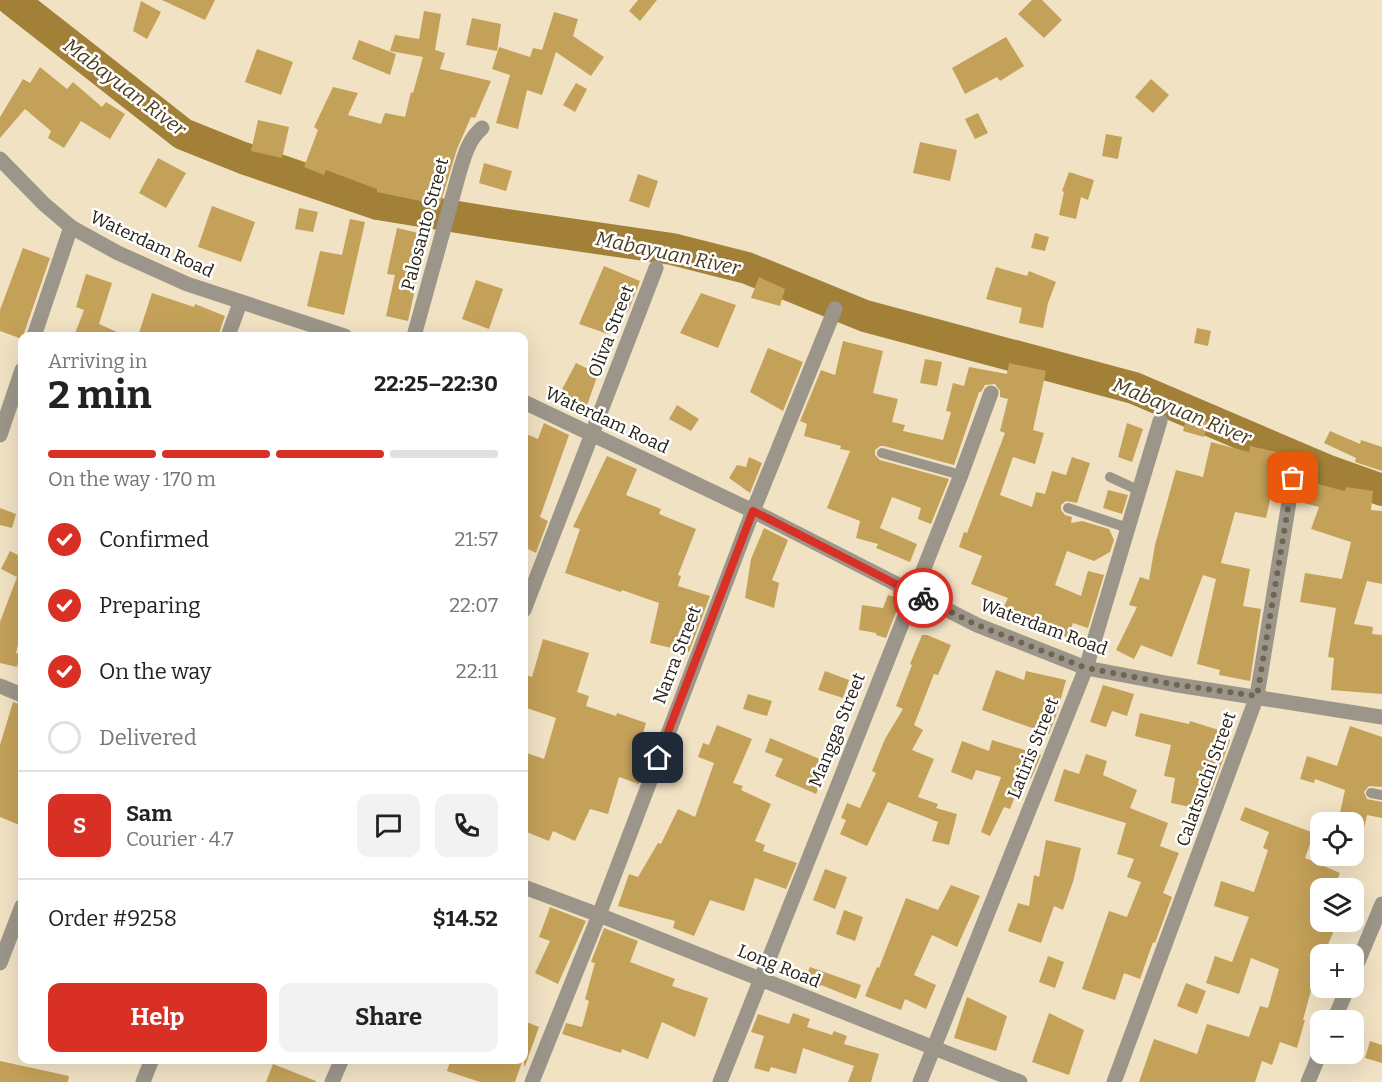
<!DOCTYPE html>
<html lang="en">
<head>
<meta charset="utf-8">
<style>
  :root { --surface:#fff; --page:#f2f2f2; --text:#222; --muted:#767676; --line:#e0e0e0; --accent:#d93025 }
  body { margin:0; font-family:Bitter,serif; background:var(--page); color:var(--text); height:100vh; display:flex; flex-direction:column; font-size:22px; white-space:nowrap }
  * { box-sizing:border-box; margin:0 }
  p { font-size:20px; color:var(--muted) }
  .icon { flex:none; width:33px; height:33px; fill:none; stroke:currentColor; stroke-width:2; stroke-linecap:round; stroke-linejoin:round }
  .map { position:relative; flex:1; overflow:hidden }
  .details { position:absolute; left:18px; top:332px; width:510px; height:732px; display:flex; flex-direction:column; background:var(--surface); border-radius:12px; box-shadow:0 6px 24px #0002 }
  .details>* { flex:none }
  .buttons { position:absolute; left:1310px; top:812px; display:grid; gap:12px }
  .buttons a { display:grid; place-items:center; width:54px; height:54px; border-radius:12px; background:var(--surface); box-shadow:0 6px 24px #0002; font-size:30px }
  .pin { position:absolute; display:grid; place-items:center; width:51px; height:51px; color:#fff; margin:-26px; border-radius:12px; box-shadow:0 3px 9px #0006 }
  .courier { position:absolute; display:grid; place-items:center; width:60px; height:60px; margin:-30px; border:4px solid #d93025; border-radius:50%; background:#fff; color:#222; box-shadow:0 2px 8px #0007 }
  .summary em { font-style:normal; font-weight:700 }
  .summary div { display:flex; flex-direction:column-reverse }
  .summary { display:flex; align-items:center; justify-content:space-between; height:102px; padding:0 30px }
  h1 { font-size:39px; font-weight:700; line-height:45px }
  .bar { display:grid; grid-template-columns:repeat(4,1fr); gap:9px 6px; align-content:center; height:72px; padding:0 30px }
  .bar i { height:8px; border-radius:4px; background:var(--line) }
  .bar .current { background:var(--accent) }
  .bar p { grid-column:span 4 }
  .line { display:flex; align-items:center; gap:15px; padding:0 30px; border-top:2px solid var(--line) }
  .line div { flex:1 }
  .round { display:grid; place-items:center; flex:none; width:63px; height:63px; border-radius:12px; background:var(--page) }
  ol { padding:0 30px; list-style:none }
  li { display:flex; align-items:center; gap:18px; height:66px }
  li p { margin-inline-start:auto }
  li .icon { padding:6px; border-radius:50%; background:var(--accent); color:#fff; stroke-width:4 }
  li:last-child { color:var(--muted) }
  li i { width:33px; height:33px; border:3px solid var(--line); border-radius:50% }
  .primary-button { display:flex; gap:12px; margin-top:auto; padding:12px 30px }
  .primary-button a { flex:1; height:69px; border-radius:12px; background:var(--accent); color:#fff; font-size:24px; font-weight:700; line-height:69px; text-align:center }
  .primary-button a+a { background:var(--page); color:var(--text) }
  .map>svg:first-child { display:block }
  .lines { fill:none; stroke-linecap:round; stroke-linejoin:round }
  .river { stroke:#a28037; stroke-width:32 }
  .building { fill:#c4a159 }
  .service { stroke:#9c968a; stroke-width:10 }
  .minor { stroke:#9c968a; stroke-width:15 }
  .tertiary { stroke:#9c968a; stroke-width:15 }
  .done { stroke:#6e6553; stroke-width:6; stroke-dasharray:0 10.8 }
  .route { stroke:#d93025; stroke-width:8 }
  .labels { text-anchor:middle; stroke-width:5; stroke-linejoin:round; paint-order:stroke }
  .street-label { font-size:18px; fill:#272116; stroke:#fff }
  .water-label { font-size:20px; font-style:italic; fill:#4b3c1c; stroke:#fff }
</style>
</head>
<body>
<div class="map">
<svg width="1382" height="1082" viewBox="0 0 1382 1082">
  <rect width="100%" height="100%" fill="#f1e2c4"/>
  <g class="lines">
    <!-- river -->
    <path class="river" d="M12 0 183 134 243 158 378 204 494 223 672 249 747 268 865 316 1134 388 1326 470 1382 490"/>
  </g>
  <!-- building -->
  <path class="building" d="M162 0H215L205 20Z
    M638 0H657L640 21 629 11Z
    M1032 0H1042L1062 20 1044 38 1018 14Z
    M141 1 161 12 147 39 133 31Z
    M424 11 441 14 435 50 445 53 440 69 491 81 475 118 471 117 457 149 440 205 377 192V189L326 170 324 175 304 167 318 130 314 127 333 87 358 93 348 115 381 124 385 113 405 117 411 92 413 93 423 57 390 51 395 35 419 39Z
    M554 12 578 19 573 36 604 57 591 76 556 52 542 95 527 90 518 129 496 123 510 75 492 69 499 47 530 57 533 48 542 50Z
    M472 18 501 24 497 51 466 45Z
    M1006 37 1024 66 1000 81 997 77 965 94 952 68Z
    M359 40 396 54 390 75 352 59Z
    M257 49 293 62 281 95 245 82Z
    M40 67 67 89 73 82 102 107 106 102 125 114 110 139 81 121 64 148 48 138 51 131 25 109 0 138V117L23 79 30 83Z
    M1151 79 1169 95 1153 113 1135 97Z
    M576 83 587 89 575 112 563 105Z
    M978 113 988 133 975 139 965 119Z
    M258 120 289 127 282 158 251 151Z
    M1106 134 1122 137 1118 159 1102 156Z
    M920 142 957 150 950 181 913 173Z
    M158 158 186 173 166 208 139 193Z
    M484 163 512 171 506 191 479 183Z
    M1069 172 1094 180 1088 200 1081 197 1076 219 1059 215 1064 192 1062 191Z
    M638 174 658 181 649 208 629 201Z
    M212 206 255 222 241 262 198 247Z
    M299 208 318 212 313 232 295 229Z
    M350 219 365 222 344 315 307 306 320 251 342 255Z
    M397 228 427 235 408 321 386 316 395 275 387 274Z
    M1035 233 1049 237 1045 251 1031 248Z
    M23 248 50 258 22 339 0 331V310Z
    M604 266 640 281 628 312 617 308 608 334 579 324Z
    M996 267 1027 276 1029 271 1056 282 1048 303 1043 328 1019 323 1022 308 986 299Z
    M86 274 112 283 99 324 126 336H74L84 310 76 307Z
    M759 277 785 289 780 306 751 298Z
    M476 280 503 289 489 329 462 319Z
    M152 293 194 307 195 304 225 316 218 336H138Z
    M701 293 736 305 718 348 680 333Z
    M1197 328 1211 331 1208 346 1194 343Z
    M843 341 883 351 873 393 898 399 892 422 905 425 903 431 943 440 951 412 946 411 953 383 964 386 969 367 1007 374 1009 363 1046 371 1033 430 1044 433 1035 464 1013 457 1000 495 1032 507 1036 492 1045 494 1052 471 1066 475 1072 457 1090 463 1077 503 1066 501 1061 505V510L1065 515 1072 517 1071 523 1082 521 1109 529 1114 540 1110 552 1094 561 1067 551 1055 585 1081 596 1088 571 1104 575 1088 628 1073 623 1067 637 1002 611 1008 598 971 584 982 556 959 547 964 532 967 533 1005 433 1000 431 1008 399 1000 397V391L995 384 985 385 981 392H979L954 465 884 446H880L875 450V455L880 460 949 479 931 524 918 519 921 508 892 497 880 528 917 544 910 562 876 548 878 544 856 538 860 521 827 508 850 451 840 449 841 446 804 436 807 424 800 421 821 370 835 375Z
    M768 348 803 362 783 411 750 392Z
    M925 359 942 362 937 386 920 383Z
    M576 363 598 374 585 411 558 397Z
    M677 405 699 419 691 431 669 419Z
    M1187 416 1208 422 1204 437 1183 431Z
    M544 423 569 435 540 517 548 521 536 553 524 547V433L538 439Z
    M1127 423 1143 429 1132 462 1118 457Z
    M1330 431 1360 444 1361 440 1382 447V471L1355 462 1356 458 1324 443Z
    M1211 442 1249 452 1250 446 1281 453 1266 518 1235 512 1221 563 1250 569 1243 606 1261 609 1250 681 1219 675 1220 670 1197 664 1216 579 1203 575 1172 657 1141 645 1134 659 1116 650 1137 607 1129 605 1140 577 1149 580 1155 545 1176 470 1203 477Z
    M607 456 637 469 626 495 661 509 659 514 696 529 678 575 681 576 678 586 710 596 689 652 650 643 659 603 622 590 621 592 565 573 580 529 573 527Z
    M749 457 762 463 750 493 729 478 737 465 746 467Z
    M1309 482 1345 491 1346 487 1373 491 1371 510 1382 511V584L1367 581 1354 624 1373 627 1372 634 1382 635V694L1331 690 1334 658 1328 657 1336 608 1300 602 1305 573 1342 579 1351 542 1311 529 1319 507 1304 503Z
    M1108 490 1128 495 1122 514 1103 508Z
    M0 508 16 514 12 528 0 525Z
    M764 528 788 540 772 580 779 583 774 608 745 598 751 559Z
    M10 551 22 557V627L16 653 21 654 17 667 0 663V622L17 577 1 569Z
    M888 595 901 599 886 638 876 635V633L859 630 862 605 883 608Z
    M922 635H927L951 645 938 675 934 674 914 725 923 730 912 750 934 759 918 797 938 804 936 808 957 814 949 845 932 841 938 822 888 802 867 846 840 834 846 820 841 818 847 803 860 808 876 773 872 771 885 739 903 709 896 706 912 665 910 664Z
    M543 639 589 653 577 692 589 696 586 706 616 716 617 713 646 723 638 750 650 754 639 784 619 777 608 814 590 809 575 841 553 831 549 841 524 831V752L544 759 556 718 524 707V674L532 677Z
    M996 670 1024 680 1026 671 1066 680 1057 713 1049 734 982 710Z
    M825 671 849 680 843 698 818 690Z
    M1103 685 1134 694 1127 716 1112 711 1106 727 1090 722Z
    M748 694 772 701 767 716 743 709Z
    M13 702 22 705V826L0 817V745Z
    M1140 713 1189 724 1190 721 1222 731 1221 738 1230 740 1210 796 1203 794 1200 809 1171 803 1175 778 1164 776 1171 745 1135 736Z
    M717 725 752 739 733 783 743 786 741 790 771 804 755 841 765 845 763 851 797 863 786 889 755 878 744 911 710 900 694 936 673 928 675 921 618 906 629 874 638 877 658 843 661 844 678 809 695 817 714 763 698 757 703 743 709 745Z
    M1350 726 1382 737V787L1369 786 1364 792 1367 799 1382 802V818L1367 815 1359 851 1353 850V822H1338L1345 790 1315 779 1314 783 1300 779 1307 756 1337 766Z
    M770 738 829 763 816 794 775 776 783 759 765 752Z
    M992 740 1041 755 1031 779 1023 776 1010 809 1004 807 990 836 981 832 1001 777 976 770 972 780 951 772 962 741 989 751Z
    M1086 754 1107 761 1103 775 1137 790 1130 808 1168 823 1160 846 1179 853 1163 893 1172 897 1155 943 1153 942 1140 979 1124 973 1115 1000 1082 989 1109 911 1127 917 1141 882 1127 877 1134 859 1117 854 1126 823 1054 801 1064 769 1079 774Z
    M1245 807 1314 833 1305 858 1340 873 1334 888H1320V921H1338L1324 954H1320V974L1316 972 1303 1020H1305L1297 1048 1280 1042 1272 1065 1262 1061 1255 1082H1139L1154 1039 1197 1054 1207 1024 1249 1037 1260 1006 1268 1008 1279 969 1251 958 1239 994 1206 983 1215 956 1232 962 1249 917 1214 906 1221 881 1254 892 1268 850 1263 848 1269 832 1240 820Z
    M1046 840 1081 848 1073 882 1063 910 1054 906 1041 943 1008 931 1018 903 1029 906 1034 875 1039 877Z
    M825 869 847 877 835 909 813 900Z
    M951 885 980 896 957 947 932 935 914 975 936 985 926 1009 905 999 901 1010 865 996 877 967 879 968 906 898 938 910Z
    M550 907 586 921 558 984 535 973 550 941 539 937Z
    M844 910 863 917 855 941 836 934Z
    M604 928 638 941 630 962 675 979 672 986 708 998 695 1037 662 1022 648 1059 622 1049 621 1053 562 1034 566 1023 582 1027 589 1001 585 999 595 963 591 962Z
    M1048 956 1064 962 1055 988 1039 982Z
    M810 967 861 985 856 999 821 985 819 988 804 982Z
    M1186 983 1206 991 1197 1014 1177 1006Z
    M967 997 1007 1016 996 1051 954 1038Z
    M793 1013 810 1019 807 1027 832 1035 834 1031 847 1036 844 1044 879 1054 871 1082H848L854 1066 803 1048 796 1074 771 1067 769 1072 754 1068 764 1036 751 1032 758 1014 789 1024Z
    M1049 1013 1084 1030 1069 1075 1032 1062Z
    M524 1021 539 1027 525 1066H524Z
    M1370 1041 1382 1045V1063L1365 1058Z
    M451 1059H523L515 1082H480L447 1071Z
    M0 1061 69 1076 68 1082H0Z
    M273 1064 316 1081V1082H266Z"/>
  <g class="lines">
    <!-- service -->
    <path class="service" d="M882 453 961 475
      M1110 477 1140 491
      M1068 508 1128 528
      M1371 793 1382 795"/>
    <!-- minor -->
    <path class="minor" d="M34 336 71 227
      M228 336 240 303
      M414 336 460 170C465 154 469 139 482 128
      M0 435 22 370
      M524 610 656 268
      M0 963 22 906
      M1353 974 1382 904
      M1334 1020 1348 987
      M143 1082 152 1059
      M332 1082 342 1059
      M532 1082 599 915 753 511 835 309
      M720 1082 961 475 991 393
      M920 1082 1086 668 1160 421
      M1114 1082 1257 696 1293 478
      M1308 1082 1320 1053"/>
    <!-- tertiary -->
    <path class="tertiary" d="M0 159 44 204 71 227 118 253 187 284 345 336
      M524 402 753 511 977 625 1086 668 1171 684 1382 717
      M0 686 22 695
      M524 887 599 915 1020 1082"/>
  </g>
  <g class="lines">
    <!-- done -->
    <path class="done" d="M923 598 977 625 1086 668 1171 684 1257 696 1293 478"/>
    <!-- route -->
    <path class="route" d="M658 758 753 511 923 598"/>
  </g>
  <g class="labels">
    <!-- street labels -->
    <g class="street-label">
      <text transform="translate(425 224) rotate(-75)" y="6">Palosanto Street</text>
      <text transform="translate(152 244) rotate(25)" y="6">Waterdam Road</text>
      <text transform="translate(611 331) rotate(-69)" y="6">Oliva Street</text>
      <text transform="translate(607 420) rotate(25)" y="6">Waterdam Road</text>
      <text transform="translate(1044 627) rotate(20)" y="6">Waterdam Road</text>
      <text transform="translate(677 655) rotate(-69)" y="6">Narra Street</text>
      <text transform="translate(837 730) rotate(-68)" y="6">Mangga Street</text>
      <text transform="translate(1033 748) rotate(-68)" y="6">Latiris Street</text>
      <text transform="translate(1206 779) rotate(-70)" y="6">Calatsuchi Street</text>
      <text transform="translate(779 966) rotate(22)" y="6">Long Road</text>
    </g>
    <!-- water labels -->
    <g class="water-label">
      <text transform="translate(125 87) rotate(37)" y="7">Mabayuan River</text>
      <text transform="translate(668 253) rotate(12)" y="7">Mabayuan River</text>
      <text transform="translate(1182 411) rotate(22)" y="7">Mabayuan River</text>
    </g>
  </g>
</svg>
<div class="buttons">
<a><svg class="icon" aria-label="locate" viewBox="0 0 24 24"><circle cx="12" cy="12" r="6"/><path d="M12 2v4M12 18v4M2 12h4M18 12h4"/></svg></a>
<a><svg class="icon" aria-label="layers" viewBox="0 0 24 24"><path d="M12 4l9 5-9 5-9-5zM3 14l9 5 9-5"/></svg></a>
<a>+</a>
<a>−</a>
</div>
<div class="pin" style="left:1293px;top:478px;background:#ea580c"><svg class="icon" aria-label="bag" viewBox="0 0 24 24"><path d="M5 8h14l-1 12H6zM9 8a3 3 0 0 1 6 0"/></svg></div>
<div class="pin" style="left:658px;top:758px;background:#1f2937"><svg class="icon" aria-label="home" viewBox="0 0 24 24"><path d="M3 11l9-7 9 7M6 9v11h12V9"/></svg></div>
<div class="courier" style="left:923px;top:598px"><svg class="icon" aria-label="bike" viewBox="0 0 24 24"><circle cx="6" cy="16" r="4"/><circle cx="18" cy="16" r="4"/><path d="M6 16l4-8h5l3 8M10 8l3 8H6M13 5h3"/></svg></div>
<section class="details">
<div class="summary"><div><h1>2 min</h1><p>Arriving in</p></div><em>22:25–22:30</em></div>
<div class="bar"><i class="current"></i><i class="current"></i><i class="current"></i><i></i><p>On the way · 170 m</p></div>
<ol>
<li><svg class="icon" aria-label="check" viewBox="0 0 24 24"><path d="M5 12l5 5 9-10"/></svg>Confirmed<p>21:57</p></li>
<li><svg class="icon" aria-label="check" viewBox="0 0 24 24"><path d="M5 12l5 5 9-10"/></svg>Preparing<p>22:07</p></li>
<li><svg class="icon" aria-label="check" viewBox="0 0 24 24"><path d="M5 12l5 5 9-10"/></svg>On the way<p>22:11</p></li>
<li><i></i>Delivered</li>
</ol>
<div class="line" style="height:108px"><b class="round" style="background:var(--accent);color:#fff">S</b><div><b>Sam</b><p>Courier · 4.7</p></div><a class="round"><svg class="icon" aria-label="chat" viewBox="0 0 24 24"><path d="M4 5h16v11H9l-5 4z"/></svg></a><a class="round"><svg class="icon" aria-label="phone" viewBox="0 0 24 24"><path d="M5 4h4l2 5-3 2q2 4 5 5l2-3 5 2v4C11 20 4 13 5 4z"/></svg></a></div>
<div class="line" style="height:78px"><div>Order #9258</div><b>$14.52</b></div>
<div class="primary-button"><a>Help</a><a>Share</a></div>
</section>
</div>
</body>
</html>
